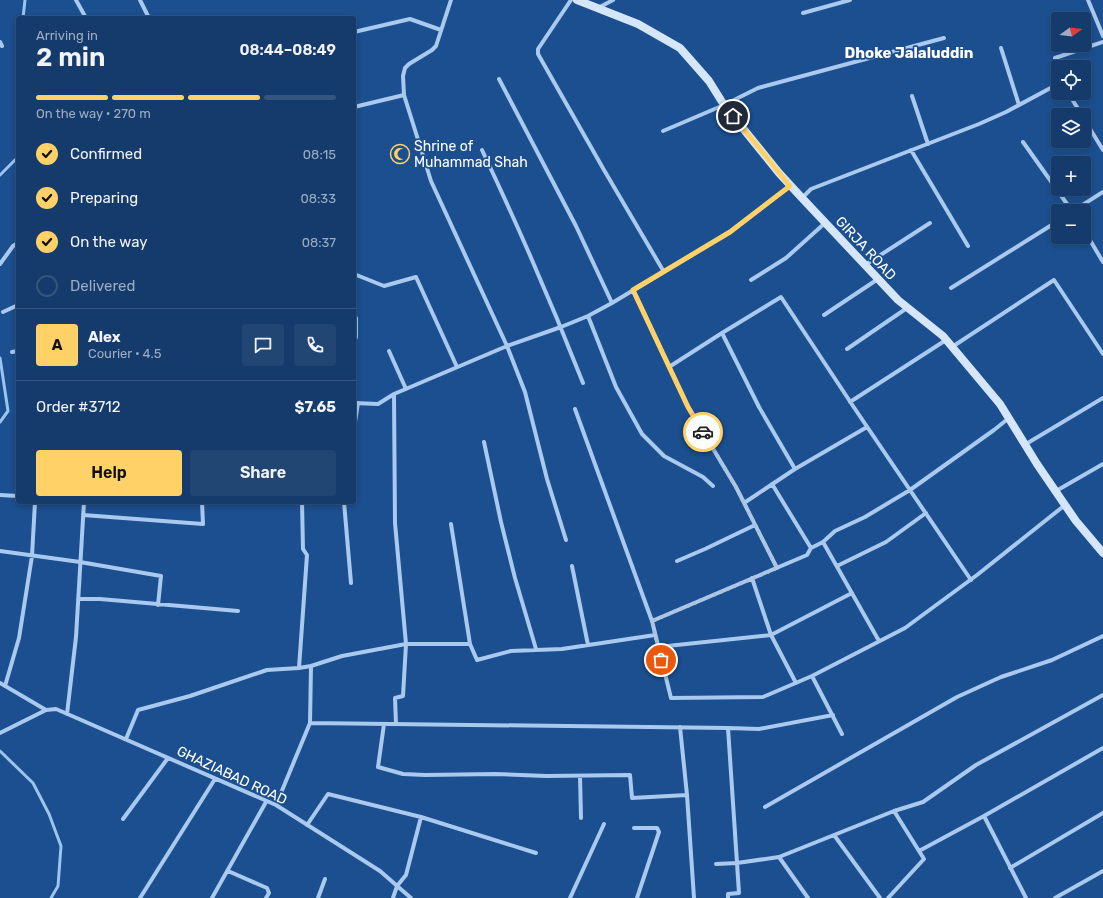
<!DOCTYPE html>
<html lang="en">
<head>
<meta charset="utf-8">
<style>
  :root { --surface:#143b6b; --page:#214673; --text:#f1f3f6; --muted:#9dadc1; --line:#33557e; --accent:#ffd166 }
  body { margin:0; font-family:Rubik,sans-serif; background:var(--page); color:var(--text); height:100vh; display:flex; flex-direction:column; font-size:15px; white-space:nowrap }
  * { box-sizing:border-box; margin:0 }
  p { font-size:13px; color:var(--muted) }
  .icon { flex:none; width:22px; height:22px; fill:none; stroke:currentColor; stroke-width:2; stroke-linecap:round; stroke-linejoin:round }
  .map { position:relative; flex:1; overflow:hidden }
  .panel { position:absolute; left:16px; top:16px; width:340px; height:488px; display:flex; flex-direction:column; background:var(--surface); border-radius:4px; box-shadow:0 2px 6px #0003,0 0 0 1px var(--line) }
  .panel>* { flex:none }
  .needle { width:26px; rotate:75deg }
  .fabs { position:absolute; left:1051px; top:12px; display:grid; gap:8px }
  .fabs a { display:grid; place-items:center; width:40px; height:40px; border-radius:4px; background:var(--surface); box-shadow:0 2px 6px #0003,0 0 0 1px var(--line); font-size:20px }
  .pin { position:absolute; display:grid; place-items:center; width:34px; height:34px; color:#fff; margin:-17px; border:2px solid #fff; border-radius:50%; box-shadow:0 1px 4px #0007 }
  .courier { position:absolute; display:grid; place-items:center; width:40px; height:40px; margin:-20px; border:3px solid #ffd166; border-radius:50%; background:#fff; color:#222; box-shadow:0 1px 5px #0007 }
  .head em { font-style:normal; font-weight:600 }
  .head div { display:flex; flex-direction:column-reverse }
  .head { display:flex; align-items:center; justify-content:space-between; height:68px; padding:0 20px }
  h1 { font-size:26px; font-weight:600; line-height:30px }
  .bar { display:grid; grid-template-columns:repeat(4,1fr); gap:6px 4px; align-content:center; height:48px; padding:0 20px }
  .bar i { height:5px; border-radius:3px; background:var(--line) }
  .bar .active { background:var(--accent) }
  .bar p { grid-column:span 4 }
  .line { display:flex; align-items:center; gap:10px; padding:0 20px; border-top:1px solid var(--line) }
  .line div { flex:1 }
  .round { display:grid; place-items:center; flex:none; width:42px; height:42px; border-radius:4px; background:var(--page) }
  ol { padding:0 20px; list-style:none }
  li { display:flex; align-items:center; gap:12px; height:44px }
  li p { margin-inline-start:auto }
  li .icon { padding:4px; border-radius:50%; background:var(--accent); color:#111; stroke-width:4 }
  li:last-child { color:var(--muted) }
  li i { width:22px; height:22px; border:2px solid var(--line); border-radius:50% }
  .action { display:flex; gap:8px; margin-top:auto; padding:8px 20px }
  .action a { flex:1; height:46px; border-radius:4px; background:var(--accent); color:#111; font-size:16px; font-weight:600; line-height:46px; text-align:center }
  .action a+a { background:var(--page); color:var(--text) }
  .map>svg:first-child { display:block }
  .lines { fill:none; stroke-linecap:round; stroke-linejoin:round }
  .stream { stroke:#9cc4f0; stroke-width:3 }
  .street { stroke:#a9c9ee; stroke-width:4 }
  .secondary { stroke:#d6e6fa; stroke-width:8 }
  .done { stroke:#afc1d8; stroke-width:4; stroke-dasharray:0 7.2 }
  .route { stroke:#ffd166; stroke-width:5 }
  .labels { text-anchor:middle; stroke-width:3.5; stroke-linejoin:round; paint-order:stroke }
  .poi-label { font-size:14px; fill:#fff; stroke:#1b4f8f; text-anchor:start }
  .street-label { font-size:14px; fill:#fff; stroke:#1b4f8f }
  .neighbourhood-label { font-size:15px; font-weight:bold; fill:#fff; stroke:#1b4f8f }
</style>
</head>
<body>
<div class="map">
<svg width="1103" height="898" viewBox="0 0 1103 898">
  <rect width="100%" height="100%" fill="#1b4f8f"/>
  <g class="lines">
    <!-- stream -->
    <path class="stream" d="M23 18 25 0
      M18 47V53
      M0 175 18 157
      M0 358 8 411 0 422
      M0 751 33 783 49 814 61 846 58 886 51 898"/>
    <!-- street -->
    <path class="street" d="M76 0 86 18
      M140 0 149 18
      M451 0 436 46 432 50 409 64 405 68 403 76 404 95 431 181 507 346 525 392 547 479 566 540
      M571 0 538 49V54L604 170 664 272
      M1088 0 1103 36
      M598 8 613 0
      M803 13 850 0
      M354 32 410 19 441 30
      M0 42 2 46
      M1001 48 1019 105
      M1055 58 1103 42
      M499 79 576 226 612 303
      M1068 93 1082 115
      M912 96 928 144
      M354 107 404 95
      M1084 119 1103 150
      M663 131 724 105 758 88 944 38
      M1023 142 1072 211
      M482 150C518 226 552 304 583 383
      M911 150 968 246
      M802 198 811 189 979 124 1006 112 1058 84
      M1073 211 1103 192
      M1084 230 1103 262
      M0 264 13 246 18 243
      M865 265 930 223
      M354 274 384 286 416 277 457 367
      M751 280 786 258 825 223
      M951 288 1058 221
      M633 290 688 407 736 487 777 568
      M3 312 18 305
      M824 315 878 279
      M588 316 616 387 642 434 664 456 703 477 713 486
      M354 317 356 318V337L354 341
      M952 347 1054 280 1103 354
      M847 349 907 308
      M389 351 406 389
      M12 352 18 351
      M669 367 722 333
      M850 402 946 340
      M354 403 378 404 394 394
      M575 409 652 621
      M354 428 358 403
      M484 442 501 522 515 578 536 649
      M1026 444 1103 398
      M795 469 759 407 722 333 781 297 853 406 971 580
      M772 484 811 548
      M1056 491 1103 464
      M0 495 18 496
      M302 502 303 549 307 555 299 668 311 666
      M344 502 351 583
      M744 503 795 469 867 427
      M83 515 203 524 202 502
      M451 524 470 644
      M823 542 835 531 865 517 910 490 994 430 1009 418
      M0 551 80 562 161 576 158 605
      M677 561 705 549 755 525
      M572 566 588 645
      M837 566 886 542 926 513
      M752 578 771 635 796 683
      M78 599H100L238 611
      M879 641 823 542 811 548 807 555 652 621 671 698 763 697 812 676 905 628 977 575 1065 505
      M658 647 771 635 852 593
      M812 676 842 734
      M0 683 46 710
      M5 686 19 638 32 556 35 502
      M67 714 76 637 84 502
      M310 723 311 666 342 656 406 644H470L477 660 511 651 562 649 655 635
      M384 724 378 767 403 774 425 775 496 774 546 776 630 775 632 798 687 795
      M396 724 395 698 403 696 406 644 395 523 394 394 507 346 561 327 588 316 612 303 730 232 790 186
      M680 727 687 795 694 898
      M0 733 46 710 56 709 276 805 380 871 411 898
      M126 739 138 710 190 696 267 670 299 668
      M580 776 581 818
      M276 805 310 723 728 728
      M765 807 957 697 1001 677 1052 660 1103 636
      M421 817 536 853
      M123 819 168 758
      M307 825 328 794 421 817 406 875 397 886 393 898
      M634 828H657L659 832 637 898
      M834 835 880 898
      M919 851 984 816
      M779 857 894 811 923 802 976 765 1103 695
      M716 864 737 863 779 857 808 898
      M1010 868 1103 813
      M228 871 267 888 269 893 266 898
      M140 898 215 779
      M212 898 266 802
      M318 898 325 879
      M570 898 604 824
      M728 898V894L739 893 728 728 759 729 833 715
      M888 898 924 859 894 811
      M1026 898 984 816 1103 748
      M1055 898 1103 871"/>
    <!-- secondary -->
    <path class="secondary" d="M577 0 638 24 680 48 709 81 724 105 779 173 802 198 898 300 943 336 1000 404 1037 464 1065 505 1076 521 1103 553"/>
  </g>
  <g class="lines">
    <!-- done -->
    <path class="done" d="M661 660 652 621 777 568 736 487 703 432"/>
    <!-- route -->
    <path class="route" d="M703 432 688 407 633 290 730 232 790 186 733 116"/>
  </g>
  <!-- icons -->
  <defs>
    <symbol id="mosque-ring" viewBox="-11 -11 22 22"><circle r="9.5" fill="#1b4f8f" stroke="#ffd166" stroke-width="1.5"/><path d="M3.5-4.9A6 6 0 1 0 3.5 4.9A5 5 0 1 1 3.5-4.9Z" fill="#ffd166"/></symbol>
  </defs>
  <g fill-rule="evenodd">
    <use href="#mosque-ring" x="389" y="143" width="22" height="22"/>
  </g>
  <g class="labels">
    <!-- poi labels -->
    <g class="poi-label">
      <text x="414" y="151">Shrine of<tspan x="414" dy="16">Muhammad Shah</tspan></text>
    </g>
    <!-- street labels -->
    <g class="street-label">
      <text transform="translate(866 248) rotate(47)" y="5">GIRJA ROAD</text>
      <text transform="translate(232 775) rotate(25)" y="5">GHAZIABAD ROAD</text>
    </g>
    <!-- neighbourhood labels -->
    <g class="neighbourhood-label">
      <text x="909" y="58">Dhoke Jalaluddin</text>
    </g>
  </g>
</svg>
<div class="fabs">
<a><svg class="needle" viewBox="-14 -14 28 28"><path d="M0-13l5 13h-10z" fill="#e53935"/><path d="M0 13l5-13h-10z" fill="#9dadc1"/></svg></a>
<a><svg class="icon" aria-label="locate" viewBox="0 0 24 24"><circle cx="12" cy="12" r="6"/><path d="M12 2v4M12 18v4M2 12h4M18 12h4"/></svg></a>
<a><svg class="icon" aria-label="layers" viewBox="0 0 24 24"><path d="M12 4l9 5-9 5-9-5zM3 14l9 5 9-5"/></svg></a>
<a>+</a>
<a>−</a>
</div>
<div class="pin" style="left:661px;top:660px;background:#ea580c"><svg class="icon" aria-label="bag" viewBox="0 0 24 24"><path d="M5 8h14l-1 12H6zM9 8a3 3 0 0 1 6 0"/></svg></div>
<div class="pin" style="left:733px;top:116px;background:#1f2937"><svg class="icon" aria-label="home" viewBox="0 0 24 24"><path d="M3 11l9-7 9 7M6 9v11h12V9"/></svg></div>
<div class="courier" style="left:703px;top:432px"><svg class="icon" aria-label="car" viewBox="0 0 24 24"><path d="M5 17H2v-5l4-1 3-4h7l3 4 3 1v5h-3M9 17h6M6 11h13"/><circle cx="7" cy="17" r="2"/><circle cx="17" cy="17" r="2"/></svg></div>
<section class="panel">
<div class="head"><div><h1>2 min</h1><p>Arriving in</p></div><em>08:44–08:49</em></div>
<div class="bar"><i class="active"></i><i class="active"></i><i class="active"></i><i></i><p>On the way · 270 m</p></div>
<ol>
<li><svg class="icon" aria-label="check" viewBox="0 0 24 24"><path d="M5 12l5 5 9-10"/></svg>Confirmed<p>08:15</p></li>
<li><svg class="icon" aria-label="check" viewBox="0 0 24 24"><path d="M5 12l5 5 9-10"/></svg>Preparing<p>08:33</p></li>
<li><svg class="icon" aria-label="check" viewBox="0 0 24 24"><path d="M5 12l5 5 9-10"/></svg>On the way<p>08:37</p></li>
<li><i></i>Delivered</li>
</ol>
<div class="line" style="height:72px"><b class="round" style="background:var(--accent);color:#111">A</b><div><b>Alex</b><p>Courier · 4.5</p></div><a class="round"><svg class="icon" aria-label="chat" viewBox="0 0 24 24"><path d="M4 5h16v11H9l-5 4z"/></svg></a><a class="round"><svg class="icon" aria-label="phone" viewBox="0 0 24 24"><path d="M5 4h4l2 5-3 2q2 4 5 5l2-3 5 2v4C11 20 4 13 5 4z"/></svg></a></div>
<div class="line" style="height:52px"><div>Order #3712</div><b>$7.65</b></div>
<div class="action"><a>Help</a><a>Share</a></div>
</section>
</div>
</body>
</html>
